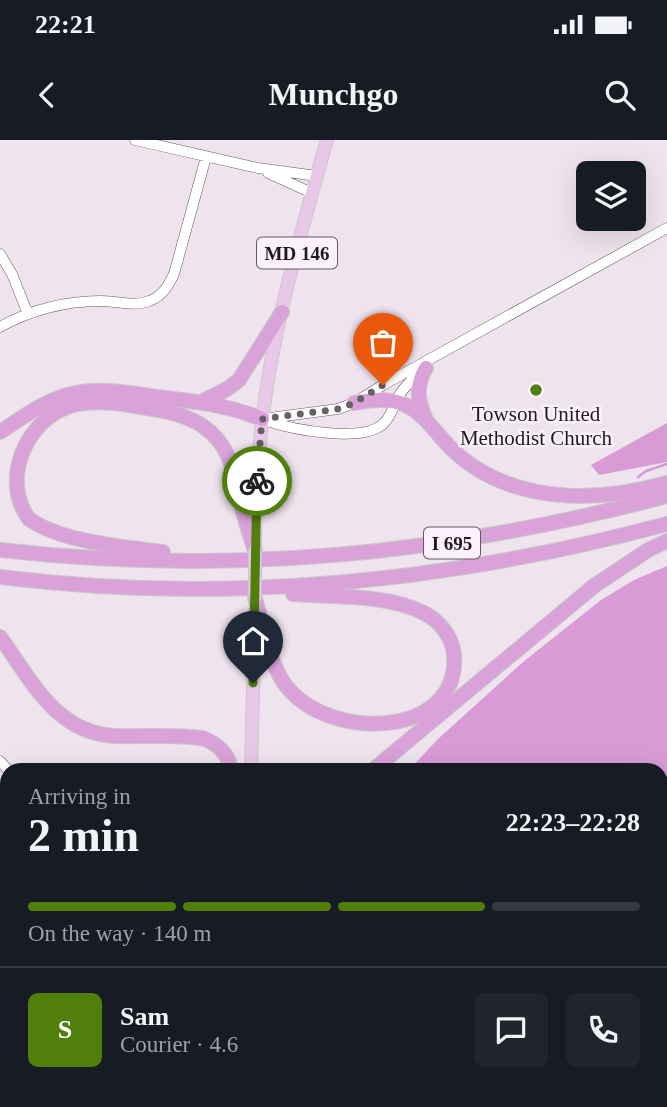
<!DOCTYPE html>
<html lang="en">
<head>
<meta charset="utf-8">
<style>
  :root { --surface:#171b24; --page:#20242c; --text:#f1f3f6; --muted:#9ea1a6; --line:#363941; --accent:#507f0b }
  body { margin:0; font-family:"Times New Roman",serif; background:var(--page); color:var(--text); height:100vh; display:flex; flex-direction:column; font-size:26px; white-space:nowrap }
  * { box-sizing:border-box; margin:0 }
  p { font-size:23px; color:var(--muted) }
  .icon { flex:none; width:38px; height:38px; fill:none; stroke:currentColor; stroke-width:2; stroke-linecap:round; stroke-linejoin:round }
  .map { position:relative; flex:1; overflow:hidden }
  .details { position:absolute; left:0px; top:623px; width:668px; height:345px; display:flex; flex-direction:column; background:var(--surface); border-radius:21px 21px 0 0; box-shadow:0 7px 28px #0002 }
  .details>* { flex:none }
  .buttons { position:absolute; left:576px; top:21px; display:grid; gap:14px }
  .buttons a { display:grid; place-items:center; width:70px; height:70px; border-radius:10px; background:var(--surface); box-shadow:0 7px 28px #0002; font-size:35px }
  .pin { position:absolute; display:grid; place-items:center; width:60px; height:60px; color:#fff; margin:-72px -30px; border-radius:50% 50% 50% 0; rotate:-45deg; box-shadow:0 0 7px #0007 }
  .pin .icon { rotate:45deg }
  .courier { position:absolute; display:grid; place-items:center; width:70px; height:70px; margin:-35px; border:5px solid #507f0b; border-radius:50%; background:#fff; color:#222; box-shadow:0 2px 9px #0007 }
  .head em { font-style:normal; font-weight:600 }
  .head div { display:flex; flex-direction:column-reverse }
  .head { display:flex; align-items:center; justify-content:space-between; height:119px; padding:0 28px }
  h1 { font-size:46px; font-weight:600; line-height:52px }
  .bar { display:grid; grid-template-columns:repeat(4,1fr); gap:10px 7px; align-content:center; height:84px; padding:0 28px }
  .bar i { height:9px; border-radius:5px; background:var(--line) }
  .bar .on { background:var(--accent) }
  .bar p { grid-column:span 4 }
  .line { display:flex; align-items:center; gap:18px; padding:0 28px; border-top:2px solid var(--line) }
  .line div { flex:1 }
  .round { display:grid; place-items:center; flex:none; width:74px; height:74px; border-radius:10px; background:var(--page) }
  .status { display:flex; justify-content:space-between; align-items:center; height:49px; padding:0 35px; background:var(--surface); direction:ltr }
  .status svg { height:19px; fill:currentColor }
  header { display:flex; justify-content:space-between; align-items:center; height:91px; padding:0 28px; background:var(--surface); font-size:32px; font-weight:600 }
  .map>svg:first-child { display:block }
  .forest { fill:#d89bd6 }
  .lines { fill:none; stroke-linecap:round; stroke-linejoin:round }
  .stream { stroke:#d599d4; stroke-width:2.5 }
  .minor-casing { stroke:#655a64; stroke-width:11 }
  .major-casing { stroke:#c9c8c9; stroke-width:14 }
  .highway-casing { stroke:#c9c8c9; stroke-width:16 }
  .minor { stroke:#fff; stroke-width:10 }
  .major { stroke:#e8c7e8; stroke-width:12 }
  .highway { stroke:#d9a2d8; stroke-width:14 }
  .major-bridge-casing { stroke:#c9c8c9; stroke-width:14; stroke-linecap:butt }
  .major-bridge { stroke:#e8c7e8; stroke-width:12 }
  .done { stroke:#686067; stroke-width:7; stroke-dasharray:0 12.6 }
  .route { stroke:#507f0b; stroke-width:9 }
  .poi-dot { fill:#507f0b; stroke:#fcf0fc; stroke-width:2.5 }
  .labels { text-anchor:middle; stroke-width:5; stroke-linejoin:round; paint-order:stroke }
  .shield { fill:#fcf0fc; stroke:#615a61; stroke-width:2 }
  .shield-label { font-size:19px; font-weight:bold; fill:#1f1a1e }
  .poi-label { font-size:21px; fill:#1f1a1e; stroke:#fcf0fc }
</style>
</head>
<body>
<div class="status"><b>22:21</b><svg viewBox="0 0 49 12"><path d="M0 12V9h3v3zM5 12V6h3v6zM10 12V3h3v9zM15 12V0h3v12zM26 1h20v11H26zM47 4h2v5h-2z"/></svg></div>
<header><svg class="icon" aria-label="back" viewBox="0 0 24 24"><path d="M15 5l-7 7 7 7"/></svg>Munchgo<svg class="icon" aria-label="search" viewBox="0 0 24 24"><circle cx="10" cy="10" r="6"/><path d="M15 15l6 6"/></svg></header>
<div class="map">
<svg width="667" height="967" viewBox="0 0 667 967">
  <rect width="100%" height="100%" fill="#efe3ee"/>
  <!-- forest -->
  <path class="forest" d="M667 283V322L599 335 591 325Z
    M667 426V792L662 790V630H409L438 599 523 522 601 460 634 440Z
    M254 961H538L540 963 536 967H253Z"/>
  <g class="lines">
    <!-- stream -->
    <path class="stream" d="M638 337 646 331 667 324"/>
    <defs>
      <path id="minor" d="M135 0 258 28 317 36
        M268 33 312 53
        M0 114 12 134 28 174
        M0 187C30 170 66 161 100 161 116 161 134 167 149 161 163 156 168 146 174 134L206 17
        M262 279 338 269 354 263 383 245 667 88
        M267 281C291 289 364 304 384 283 391 276 393 268 397 259 403 247 413 239 423 231
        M0 621 8 630
        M0 663 7 671
        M0 749 7 743
        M662 890 667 887
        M0 896 7 897
        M72 961 77 967
        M569 967 574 961"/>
      <path id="major" d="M255 405C256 364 257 322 262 282 273 187 301 92 327 0
        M251 630 255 469
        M205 967 206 961
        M225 967 226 961"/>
      <path id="highway" d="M201 262 227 249 239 240 282 172
        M354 263C427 247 424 295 474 327 532 364 603 361 667 343
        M425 277C417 259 416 245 426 228
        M0 292C22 278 45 260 71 254 99 247 129 253 157 257 193 261 228 265 262 279
        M0 410C231 436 443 415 667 356
        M163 412C123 407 62 402 29 379 0 340 26 278 73 265 97 259 123 264 147 268 174 272 200 278 218 300 235 321 237 349 244 375 247 387 251 399 255 410
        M0 437C224 465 449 442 667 384
        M255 458C262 483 269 521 284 543 326 603 461 599 454 514 452 497 440 481 424 473 386 454 335 457 293 454
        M0 497C31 539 55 593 115 596 144 597 173 594 202 598 217 603 229 614 231 630
        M373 630 594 446 648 410 667 401"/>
    </defs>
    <!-- minor casing -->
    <use href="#minor" class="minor-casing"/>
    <!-- major casing -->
    <use href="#major" class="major-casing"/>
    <!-- highway casing -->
    <use href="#highway" class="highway-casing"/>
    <!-- minor -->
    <use href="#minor" class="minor"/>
    <!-- major -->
    <use href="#major" class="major"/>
    <!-- highway -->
    <use href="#highway" class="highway"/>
    <defs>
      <path id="major-bridge" d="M255 458V410"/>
    </defs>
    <!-- major-bridge casing -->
    <use href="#major-bridge" class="major-bridge-casing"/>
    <!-- major-bridge -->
    <use href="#major-bridge" class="major-bridge"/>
  </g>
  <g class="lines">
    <!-- done -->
    <path class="done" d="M257 341 262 279 338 269 354 263 383 245"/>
    <!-- route -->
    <path class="route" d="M253 543 257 341"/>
  </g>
  <!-- markers -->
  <circle class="poi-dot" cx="536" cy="250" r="7"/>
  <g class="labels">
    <!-- shield labels -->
    <g class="shield">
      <rect x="257" y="97.5" width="80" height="31" rx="5"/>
      <rect x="424" y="387.5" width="56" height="31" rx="5"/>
    </g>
    <g class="shield-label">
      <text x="297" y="120">MD 146</text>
      <text x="452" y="410">I 695</text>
    </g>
    <!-- poi labels -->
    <g class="poi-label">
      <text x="536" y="281">Towson United<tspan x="536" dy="24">Methodist Church</tspan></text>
    </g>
  </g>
</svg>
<div class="buttons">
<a><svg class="icon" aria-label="layers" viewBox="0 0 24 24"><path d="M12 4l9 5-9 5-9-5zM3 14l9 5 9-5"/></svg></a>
</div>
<div class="pin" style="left:383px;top:245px;background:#ea580c"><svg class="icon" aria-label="bag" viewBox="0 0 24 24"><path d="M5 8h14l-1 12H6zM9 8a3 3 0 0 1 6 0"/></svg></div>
<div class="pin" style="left:253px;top:543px;background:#1f2937"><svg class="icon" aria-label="home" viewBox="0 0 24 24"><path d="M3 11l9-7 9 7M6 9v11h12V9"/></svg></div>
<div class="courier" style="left:257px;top:341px"><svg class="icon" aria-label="bike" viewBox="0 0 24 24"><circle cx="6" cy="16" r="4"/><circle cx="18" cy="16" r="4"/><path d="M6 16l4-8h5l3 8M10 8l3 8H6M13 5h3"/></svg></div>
<section class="details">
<div class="head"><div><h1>2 min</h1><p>Arriving in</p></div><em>22:23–22:28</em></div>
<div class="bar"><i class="on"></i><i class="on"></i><i class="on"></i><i></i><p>On the way · 140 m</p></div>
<div class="line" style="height:126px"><b class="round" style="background:var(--accent);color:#fff">S</b><div><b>Sam</b><p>Courier · 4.6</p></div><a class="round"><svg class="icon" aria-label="chat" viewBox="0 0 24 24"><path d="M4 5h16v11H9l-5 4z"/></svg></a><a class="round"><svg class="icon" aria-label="phone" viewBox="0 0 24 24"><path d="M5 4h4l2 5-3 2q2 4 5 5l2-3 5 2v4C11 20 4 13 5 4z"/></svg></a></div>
</section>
</div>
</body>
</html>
